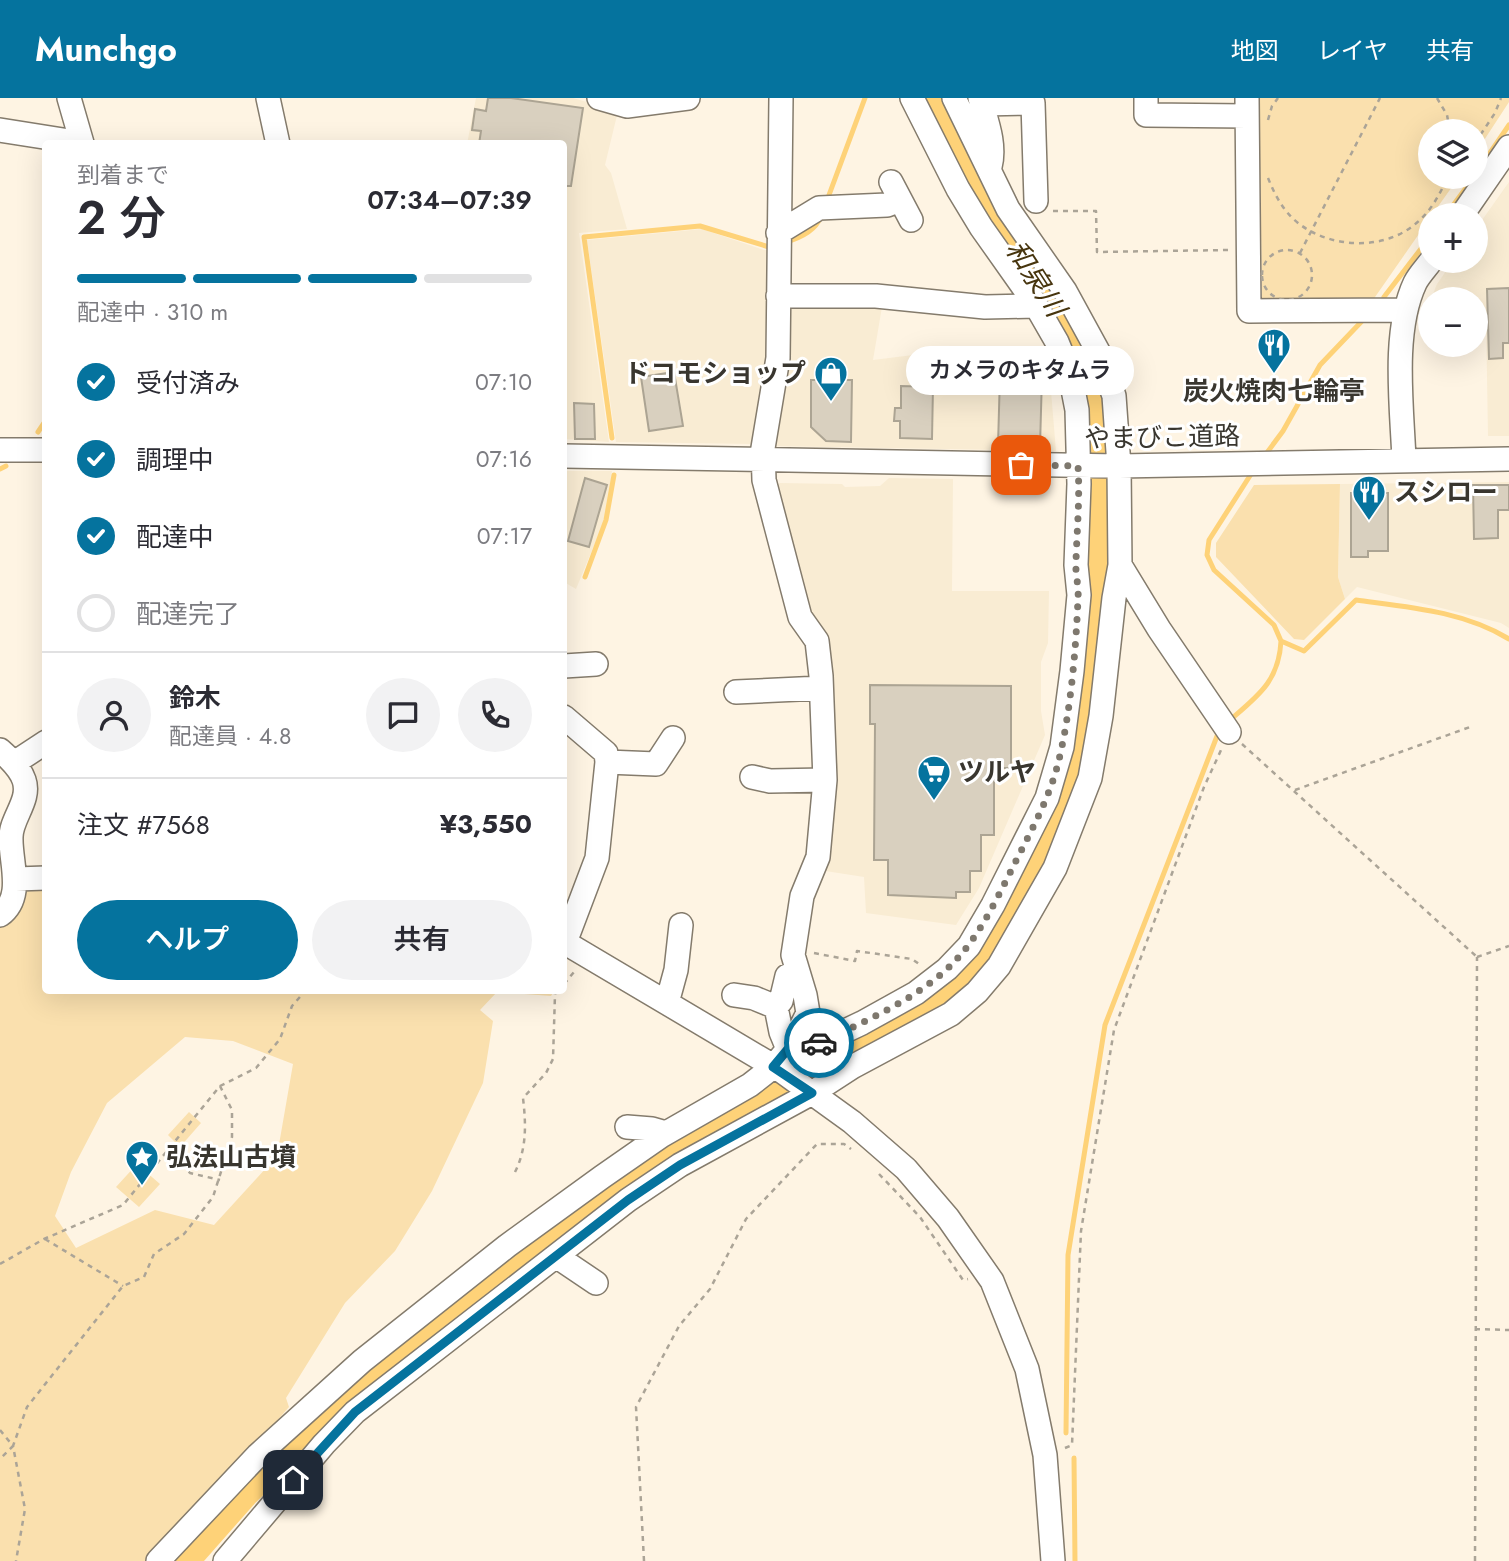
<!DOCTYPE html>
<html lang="ja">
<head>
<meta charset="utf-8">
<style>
  :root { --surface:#fff; --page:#f2f2f3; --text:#2b2b33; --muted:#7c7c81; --line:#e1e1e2; --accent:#05739e }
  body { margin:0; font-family:Jost,"Noto Sans JP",sans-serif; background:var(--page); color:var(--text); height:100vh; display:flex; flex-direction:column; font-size:26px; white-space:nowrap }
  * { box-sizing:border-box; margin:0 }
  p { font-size:23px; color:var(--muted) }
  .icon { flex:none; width:38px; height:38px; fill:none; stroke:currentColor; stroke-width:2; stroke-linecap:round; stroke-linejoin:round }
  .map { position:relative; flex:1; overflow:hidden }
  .side { position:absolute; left:42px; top:42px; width:525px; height:854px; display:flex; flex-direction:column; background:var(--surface); border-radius:7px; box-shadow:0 7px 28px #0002 }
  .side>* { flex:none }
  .buttons { position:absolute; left:1418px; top:21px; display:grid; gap:14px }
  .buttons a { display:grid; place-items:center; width:70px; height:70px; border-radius:50%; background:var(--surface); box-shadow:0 7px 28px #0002; font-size:35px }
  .pin { position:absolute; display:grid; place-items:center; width:60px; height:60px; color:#fff; margin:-30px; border-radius:14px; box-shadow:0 4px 10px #0006 }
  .courier { position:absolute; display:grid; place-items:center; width:70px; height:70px; margin:-35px; border:5px solid #05739e; border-radius:50%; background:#fff; color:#222; box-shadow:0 2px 9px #0007 }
  .bubble { position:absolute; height:49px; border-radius:24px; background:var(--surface); box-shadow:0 7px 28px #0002; font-size:23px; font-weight:600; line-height:49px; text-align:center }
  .summary em { font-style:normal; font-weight:600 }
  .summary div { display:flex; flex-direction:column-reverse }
  .summary { display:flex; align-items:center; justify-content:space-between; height:119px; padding:0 35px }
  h1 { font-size:46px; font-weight:600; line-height:52px }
  .bar { display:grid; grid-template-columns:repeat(4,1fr); gap:10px 7px; align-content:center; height:84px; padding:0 35px }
  .bar i { height:9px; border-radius:5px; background:var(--line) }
  .bar .on { background:var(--accent) }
  .bar p { grid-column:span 4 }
  .line { display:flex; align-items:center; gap:18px; padding:0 35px; border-top:2px solid var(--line) }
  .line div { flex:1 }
  .round { display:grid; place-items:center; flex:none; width:74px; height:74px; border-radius:37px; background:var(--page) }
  ol { padding:0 35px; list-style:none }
  li { display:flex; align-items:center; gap:21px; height:77px }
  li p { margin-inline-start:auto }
  li .icon { padding:7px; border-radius:50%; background:var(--accent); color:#fff; stroke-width:4 }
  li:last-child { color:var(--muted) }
  li i { width:38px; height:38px; border:4px solid var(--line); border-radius:50% }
  .button { display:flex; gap:14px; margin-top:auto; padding:14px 35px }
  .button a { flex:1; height:80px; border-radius:42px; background:var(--accent); color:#fff; font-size:28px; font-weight:600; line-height:80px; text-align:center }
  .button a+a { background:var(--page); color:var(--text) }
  header { display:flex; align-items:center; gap:42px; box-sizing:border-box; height:98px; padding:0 35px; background:var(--accent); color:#fff }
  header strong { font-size:33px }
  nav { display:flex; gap:38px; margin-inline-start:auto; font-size:24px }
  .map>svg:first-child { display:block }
  .built { fill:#f9ecd3 }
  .green { fill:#fae0ae; fill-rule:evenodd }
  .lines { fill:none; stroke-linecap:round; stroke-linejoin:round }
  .stream { stroke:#fed278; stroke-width:5 }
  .river { stroke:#fed278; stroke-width:30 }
  .building { fill:#d9d0bf; stroke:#aca493; stroke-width:2 }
  .minor-casing { stroke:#847b6c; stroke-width:26 }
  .path { stroke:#aba497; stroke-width:2.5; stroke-dasharray:5 5; stroke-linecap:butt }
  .minor { stroke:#fff; stroke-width:23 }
  .done { stroke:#7e786e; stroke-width:7; stroke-dasharray:0 12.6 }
  .route { stroke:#05739e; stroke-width:9 }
  .labels { text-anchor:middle; stroke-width:6; stroke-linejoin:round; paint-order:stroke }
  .poi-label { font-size:26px; font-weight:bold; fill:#39362f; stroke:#fff; text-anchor:start }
  .street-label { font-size:26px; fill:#39362f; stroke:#fff }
  .water-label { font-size:28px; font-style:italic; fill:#47350e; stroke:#fff }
</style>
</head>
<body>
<header>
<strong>Munchgo</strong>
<nav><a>地図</a><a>レイヤ</a><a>共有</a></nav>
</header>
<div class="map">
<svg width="1509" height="1463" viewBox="0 0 1509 1463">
  <rect width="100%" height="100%" fill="#fef4e3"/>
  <!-- built -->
  <path class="built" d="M476 0H573L618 13 605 67 611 75 627 131 579 135 609 344 564 341V46H467Z
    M1509 84V338H1488L1486 220H1475V201H1431L1437 186 1453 163H1475V132Z
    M702 131 764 152H772L771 268 754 346 616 344 587 142Z
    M785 202 883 203 873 262 913 257 943 260 962 268 964 263 1008 275H1047L1051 293 1056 353 772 348Z
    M564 373H612L608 407 603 426 576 491 564 484Z
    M889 380 953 381 952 493H1049L1048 545 1041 564V613L1045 637 979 790 956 827 866 815 864 779 819 772 809 513 775 390 780 385 842 386 845 389 880 388Z
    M1509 384V530L1501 525 1357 489 1345 501 1338 479 1340 386Z"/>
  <!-- green -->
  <path class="green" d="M1259 0H1509V4L1475 56V33H1430V79H1459L1432 117H1430V120L1373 202 1262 204Z
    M1340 386 1338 479 1345 501 1304 542 1294 541 1216 459V445L1254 387Z
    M45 784 46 892 554 893 551 898 497 894 480 912 493 923 483 985 432 1093 395 1153 345 1205 286 1300 289 1309 156 1463H0V826L21 788ZM185 939 233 943 293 966 277 1058 214 1127 155 1112 76 1150 55 1118 71 1074 107 1005Z
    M189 1014 201 1025 180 1049 168 1037Z
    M137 1066 160 1086 139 1109 116 1089Z"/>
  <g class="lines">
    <!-- stream -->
    <path class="stream" d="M1475 77 1509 27
      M829 97 865 0
      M1446 117 1474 79
      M786 144C799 140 815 133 820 120
      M1384 199 1430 139
      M38 334 46 322
      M612 340 584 139 700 128 769 149
      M1263 360 1283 333 1320 267 1363 222
      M0 371 6 368
      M1253 373 1209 442 1207 457 1214 472 1274 527 1281 543 1304 553 1356 502C1408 509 1463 513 1509 541
      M585 479 606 422 614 377
      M1230 622C1258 598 1279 583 1281 543
      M1066 1335 1068 1157 1105 927 1219 633
      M1074 1360 1075 1463"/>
    <!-- river -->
    <path class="river" d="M184 1463 244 1395 345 1297 454 1216 588 1109 726 1021 932 905 981 855 1000 828 1030 771 1060 707 1073 673 1083 626 1089 517 1099 431 1094 310 1088 277 1068 229 966 72 931 0"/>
  </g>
  <!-- building -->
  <path class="building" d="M488 0H511L583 10 571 88H564V46H479L481 33 472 32 475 11 486 13Z
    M1509 190V245H1503V260L1489 261 1487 191Z
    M674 274 683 328 649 333 641 279Z
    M1000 277 1042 278 1040 348 998 347Z
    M811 282H852L851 344 826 343 811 329Z
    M901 288 933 289 932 341 900 340V323H894L895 310H901Z
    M574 305 594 306 595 341H575Z
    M585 380 607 387 589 449 568 443Z
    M1473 387H1509V412H1498V440L1474 441Z
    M1351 395H1388V453H1368V459H1351Z
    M870 587 1011 588V670H994V737H981V773H970V794H956V800L888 797V762H874L875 626H870Z"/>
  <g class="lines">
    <defs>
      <path id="minor" d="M268 0 278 46
        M599 0 627 8 688 0
        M980 0C986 22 996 46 990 69
        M1146 0V17L1247 18
        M1247 0 1249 213 1406 212
        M982 6 1033 5 1036 103
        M0 32 82 45 69 0
        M891 84 911 122
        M1462 117 1509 49
        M778 135 819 110 887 107 900 102
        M778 198H876L985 209 1036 208
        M0 352H46
        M564 358 1119 368 1509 361
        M1404 362C1402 309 1392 234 1415 185 1419 177 1426 170 1431 163
        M1120 467 1159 531 1229 634
        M564 568 596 566
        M736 594 821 590
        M564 619 606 655 607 664 656 666 673 640
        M0 652C9 660 20 670 24 682 31 702 11 720 11 739 10 764 25 799 0 817
        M14 665 46 644
        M752 679 770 683 825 682
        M16 781 46 780
        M564 841 569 834 597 760 607 664
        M564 844 780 972 852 1024 906 1071 948 1120 992 1183 1027 1271 1045 1357 1053 1463
        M734 897 754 900 776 909 781 934 788 951
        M667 905 676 872 681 827
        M776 909 781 903 787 878
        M793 945 807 951 862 925 916 895 947 871 969 848 993 807 1047 700 1062 649 1072 573 1079 497 1076 467 1079 386 1077 312 1070 276 1057 244 1034 204 981 129 958 91 912 0
        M627 1029 652 1031 666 1035
        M556 1158 596 1185
        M158 1463 258 1357 362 1263 507 1148 602 1079 661 1038 750 987 773 969 793 945 808 915 805 897 793 857 802 798 818 759 825 682 821 578 817 543 800 519 764 382 763 350 778 260 781 0
        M225 1463 324 1346 355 1314 628 1102 680 1067 812 995 852 969 951 916 977 894 999 868 1055 770 1090 680 1101 618 1114 500 1120 467 1119 368 1114 298 1100 257 1065 193 1008 111 954 0"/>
    </defs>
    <!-- minor casing -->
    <use href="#minor" class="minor-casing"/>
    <!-- path -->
    <path class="path" d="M1437 0 1447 17 1450 33
      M1268 22 1272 8 1278 0
      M1475 45 1495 15 1501 0
      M1268 80C1275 97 1283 113 1298 125 1330 150 1382 153 1414 127 1431 114 1439 97 1448 79
      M1053 113H1096L1097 154 1228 152
      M1262 177a25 25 0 1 1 50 0a25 25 0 1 1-50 0Z
      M1300 155 1380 0
      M1242 646 1477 859
      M1295 692 1470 629
      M814 855 855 863 857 853 912 861 919 866
      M1477 859 1509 848
      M564 886 574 874
      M220 988 256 970 280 941 292 908 306 892
      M168 1052 190 1075 220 1082
      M515 1074C527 1050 526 1026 523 1000L546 975 553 961 555 896 558 892
      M879 1076 920 1119 963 1182 968 1181
      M45 1141 123 1188
      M0 1166 44 1141 123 1107 220 988 232 1012V1039L213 1099 184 1136 154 1156 144 1179 123 1188 27 1309 13 1348 25 1411 16 1463
      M1475 1231 1509 1232
      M0 1332 13 1348 0 1361
      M1065 1350 1072 1347 1081 1133 1114 932 1204 689 1222 650
      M644 1463 636 1309 679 1228 710 1191 746 1121 817 1046H844L851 1051
      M1475 1463 1477 859"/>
    <!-- minor -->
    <use href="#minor" class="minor"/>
  </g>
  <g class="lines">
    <!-- done -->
    <path class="done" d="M819 945C863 924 911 904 947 871 975 845 991 812 1008 779 1025 744 1045 710 1056 673 1070 623 1076 552 1078 500 1079 488 1075 475 1076 463 1077 431 1080 400 1078 368L1021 367"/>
    <!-- route -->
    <path class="route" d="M293 1382 355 1314 628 1102 680 1067 812 995 773 969 793 945 807 951 819 945"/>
  </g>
  <!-- icons -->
  <defs>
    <symbol id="restaurant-pin" viewBox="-11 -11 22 30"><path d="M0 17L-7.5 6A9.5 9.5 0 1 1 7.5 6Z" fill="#05739e" stroke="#fff"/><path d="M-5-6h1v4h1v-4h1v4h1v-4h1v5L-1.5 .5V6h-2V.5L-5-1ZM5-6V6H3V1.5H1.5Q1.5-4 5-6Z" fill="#fff"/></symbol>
    <symbol id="shop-pin" viewBox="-11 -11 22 30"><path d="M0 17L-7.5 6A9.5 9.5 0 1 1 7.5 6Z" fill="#05739e" stroke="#fff"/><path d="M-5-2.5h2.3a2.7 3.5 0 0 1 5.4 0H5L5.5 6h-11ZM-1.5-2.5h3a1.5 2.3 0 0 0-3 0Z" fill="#fff"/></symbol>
    <symbol id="supermarket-pin" viewBox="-11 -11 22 30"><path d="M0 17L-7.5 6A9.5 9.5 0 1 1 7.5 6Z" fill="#05739e" stroke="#fff"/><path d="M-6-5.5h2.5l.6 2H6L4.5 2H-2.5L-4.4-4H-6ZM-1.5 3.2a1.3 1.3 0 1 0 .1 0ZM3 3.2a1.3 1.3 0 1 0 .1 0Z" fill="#fff"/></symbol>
    <symbol id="sight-pin" viewBox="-11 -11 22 30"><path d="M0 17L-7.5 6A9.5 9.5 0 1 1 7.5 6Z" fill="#05739e" stroke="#fff"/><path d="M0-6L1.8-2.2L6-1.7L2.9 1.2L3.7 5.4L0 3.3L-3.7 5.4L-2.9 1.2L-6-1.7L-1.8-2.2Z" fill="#fff"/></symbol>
  </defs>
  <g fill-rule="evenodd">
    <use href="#restaurant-pin" x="1255" y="228" width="38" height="52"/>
    <use href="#shop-pin" x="812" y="256" width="38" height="52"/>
    <use href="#restaurant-pin" x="1350" y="375" width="38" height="52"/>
    <use href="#supermarket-pin" x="915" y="655" width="38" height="52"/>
    <use href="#sight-pin" x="123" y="1040" width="38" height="52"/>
  </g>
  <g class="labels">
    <!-- poi labels -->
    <g class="poi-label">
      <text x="806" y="284" text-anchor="end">ドコモショップ</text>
      <text x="1274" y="302" text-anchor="middle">炭火焼肉七輪亭</text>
      <text x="1394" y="403">スシロー</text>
      <text x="958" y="683">ツルヤ</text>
      <text x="166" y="1068">弘法山古墳</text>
    </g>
    <!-- street labels -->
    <g class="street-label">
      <text transform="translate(1162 339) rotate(-1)" y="9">やまびこ道路</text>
    </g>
    <!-- water labels -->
    <g class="water-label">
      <text transform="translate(1036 180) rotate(57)" y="10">和泉川</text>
    </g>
  </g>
</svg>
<div class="buttons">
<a><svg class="icon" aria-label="layers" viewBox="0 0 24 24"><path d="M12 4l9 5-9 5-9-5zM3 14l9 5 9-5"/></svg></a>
<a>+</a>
<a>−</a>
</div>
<div class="pin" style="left:1021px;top:367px;background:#ea580c"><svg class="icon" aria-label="bag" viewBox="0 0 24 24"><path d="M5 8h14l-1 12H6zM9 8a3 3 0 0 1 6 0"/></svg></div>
<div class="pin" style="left:293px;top:1382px;background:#1f2937"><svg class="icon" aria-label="home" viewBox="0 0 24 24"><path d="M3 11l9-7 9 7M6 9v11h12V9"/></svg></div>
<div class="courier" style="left:819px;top:945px"><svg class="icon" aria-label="car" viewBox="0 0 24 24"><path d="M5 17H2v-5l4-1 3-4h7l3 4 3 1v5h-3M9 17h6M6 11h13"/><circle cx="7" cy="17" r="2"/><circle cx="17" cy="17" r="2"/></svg></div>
<div class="bubble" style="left:906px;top:248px;width:228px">カメラのキタムラ</div>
<section class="side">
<div class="summary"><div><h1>2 分</h1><p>到着まで</p></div><em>07:34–07:39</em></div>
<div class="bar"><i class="on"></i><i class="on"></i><i class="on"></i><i></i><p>配達中 · 310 m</p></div>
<ol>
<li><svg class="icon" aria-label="check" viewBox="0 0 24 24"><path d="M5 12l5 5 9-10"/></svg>受付済み<p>07:10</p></li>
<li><svg class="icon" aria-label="check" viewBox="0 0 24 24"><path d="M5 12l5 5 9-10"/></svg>調理中<p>07:16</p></li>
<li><svg class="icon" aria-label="check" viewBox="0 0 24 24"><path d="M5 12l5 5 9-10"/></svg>配達中<p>07:17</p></li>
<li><i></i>配達完了</li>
</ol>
<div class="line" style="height:126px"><a class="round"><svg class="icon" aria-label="person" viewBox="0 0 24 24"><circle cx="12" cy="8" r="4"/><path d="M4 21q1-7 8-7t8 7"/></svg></a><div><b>鈴木</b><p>配達員 · 4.8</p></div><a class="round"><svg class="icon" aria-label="chat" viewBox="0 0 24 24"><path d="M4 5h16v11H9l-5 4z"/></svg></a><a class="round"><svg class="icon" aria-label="phone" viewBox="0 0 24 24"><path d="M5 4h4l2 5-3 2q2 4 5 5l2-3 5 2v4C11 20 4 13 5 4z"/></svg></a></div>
<div class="line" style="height:91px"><div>注文 #7568</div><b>¥3,550</b></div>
<div class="button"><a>ヘルプ</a><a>共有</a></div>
</section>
</div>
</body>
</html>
